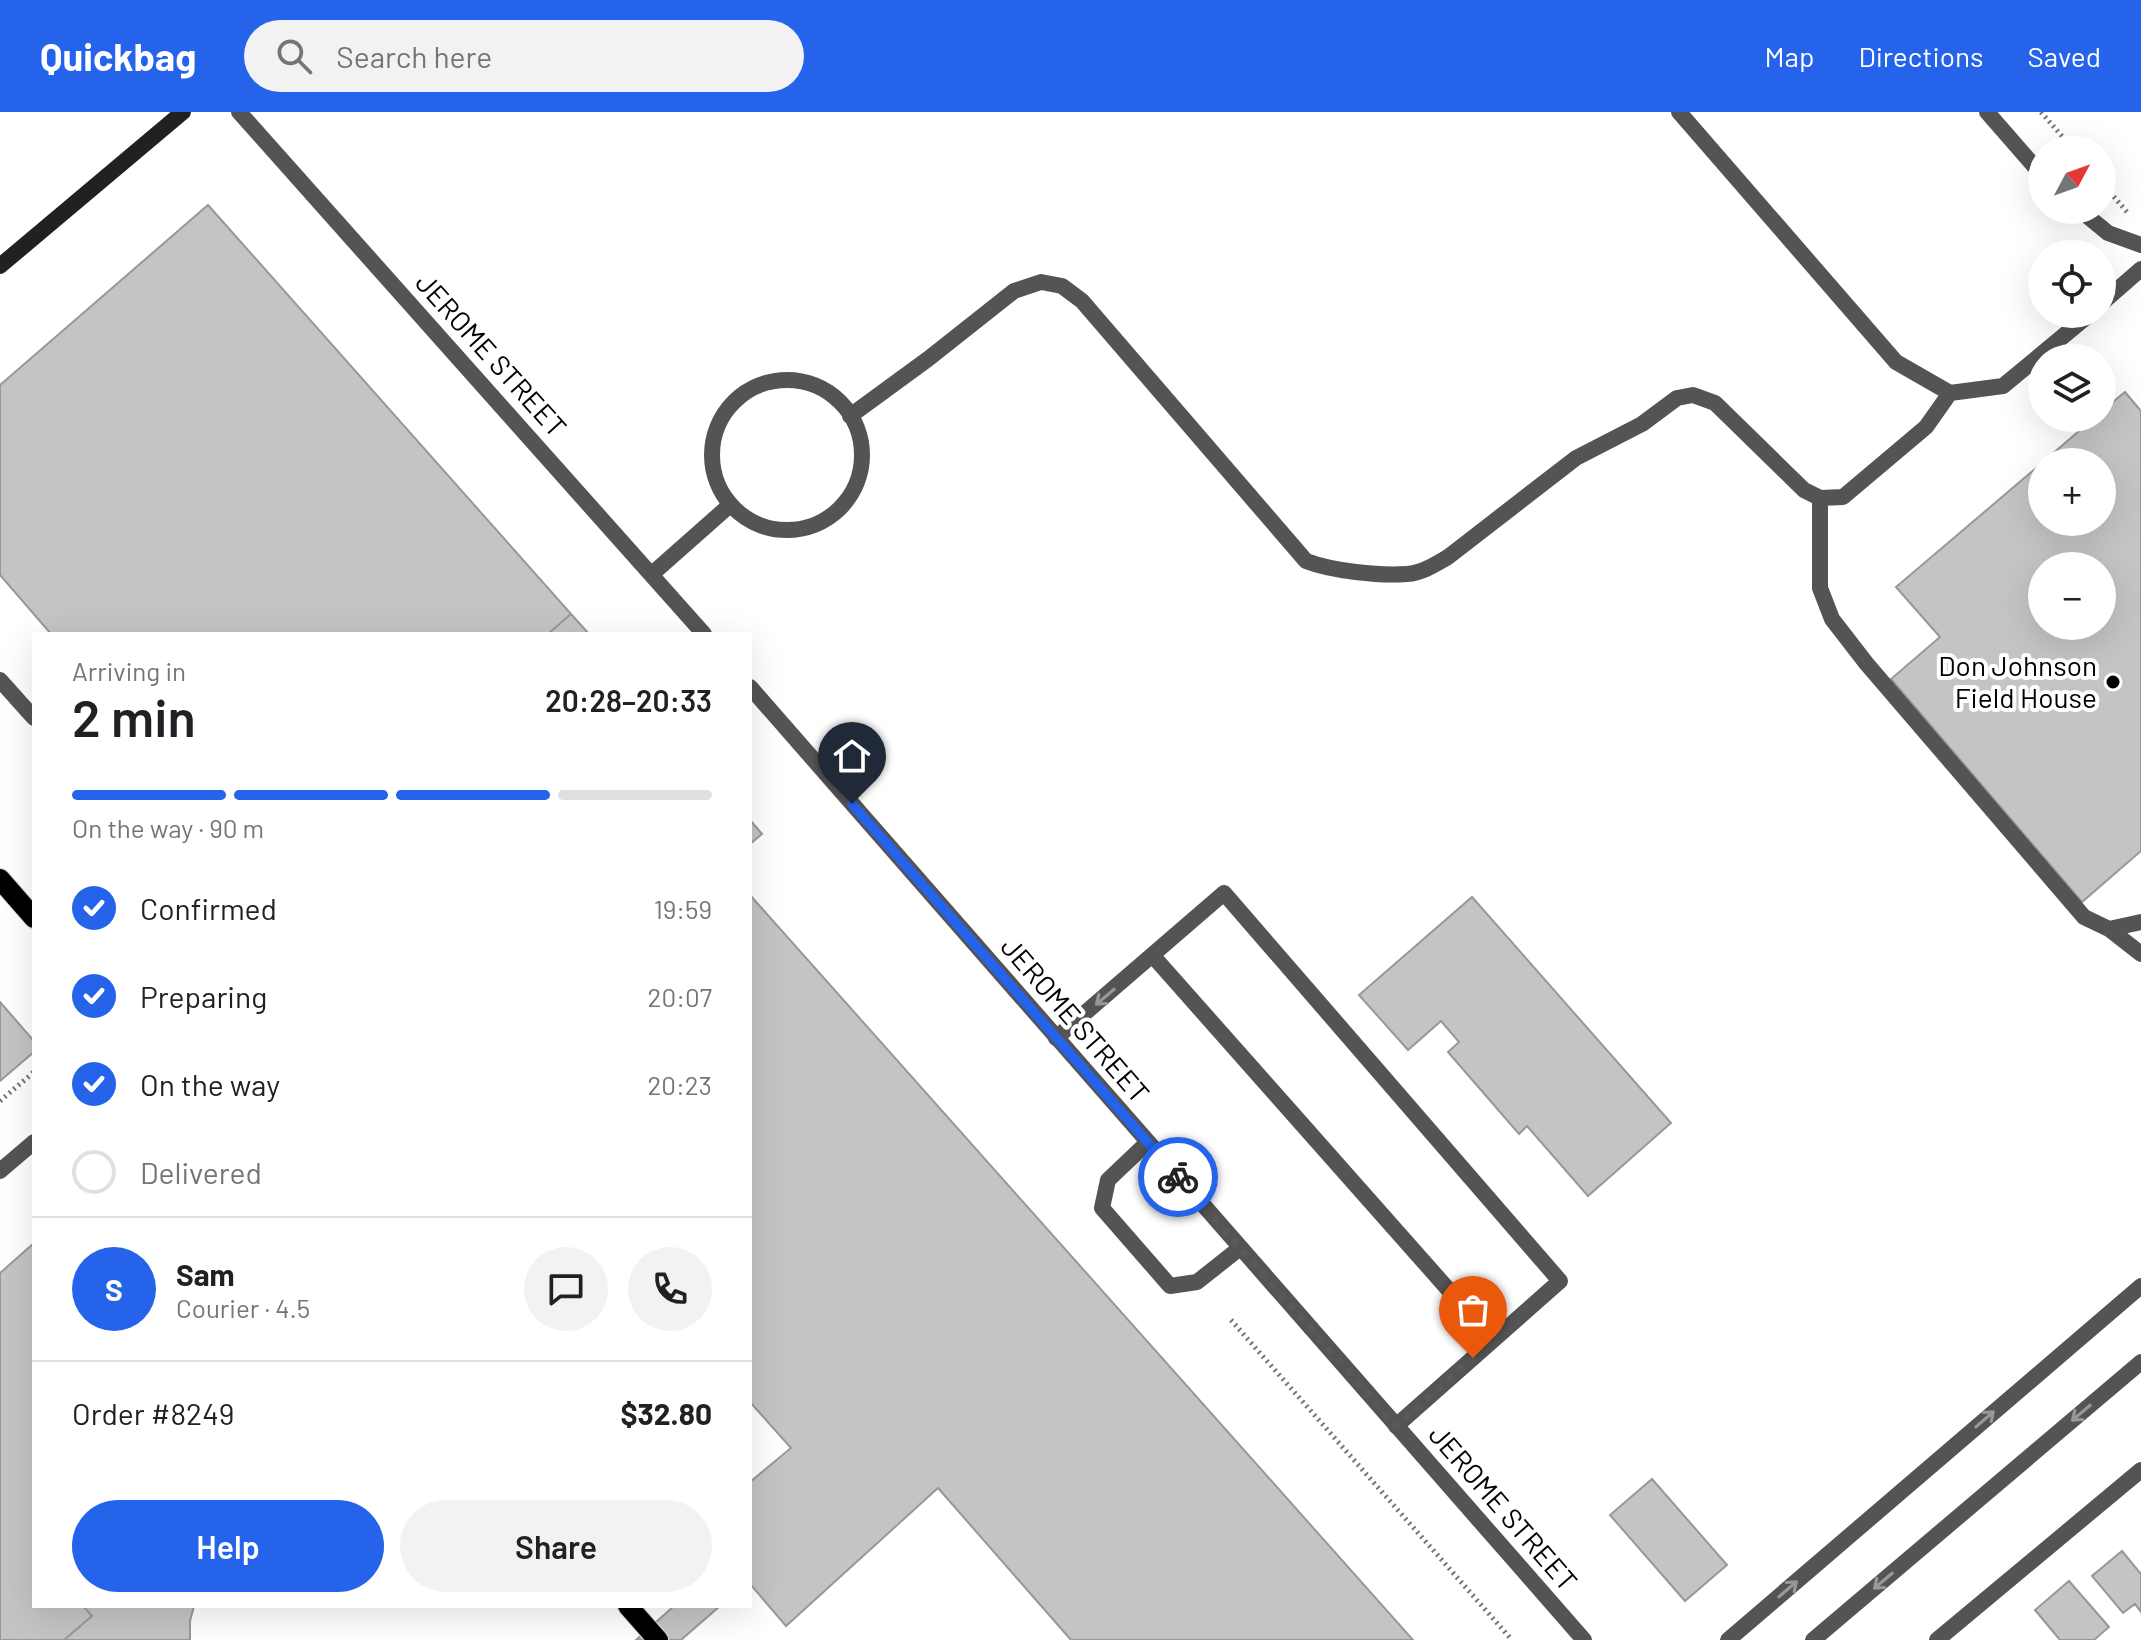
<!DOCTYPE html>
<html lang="en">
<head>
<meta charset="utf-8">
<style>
  :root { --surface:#fff; --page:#f2f2f2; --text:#202124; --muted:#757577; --line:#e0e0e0; --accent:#2563eb }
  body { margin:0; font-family:Barlow,sans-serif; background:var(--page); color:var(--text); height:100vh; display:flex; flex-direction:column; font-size:30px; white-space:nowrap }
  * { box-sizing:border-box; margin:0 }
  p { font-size:26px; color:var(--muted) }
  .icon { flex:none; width:44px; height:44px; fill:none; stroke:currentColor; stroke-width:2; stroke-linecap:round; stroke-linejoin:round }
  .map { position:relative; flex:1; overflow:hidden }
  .side { position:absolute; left:32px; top:520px; width:720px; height:976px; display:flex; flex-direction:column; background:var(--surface); border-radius:0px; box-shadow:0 8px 32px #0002 }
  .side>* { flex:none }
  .needle { width:52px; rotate:49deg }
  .controls { position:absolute; left:2028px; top:24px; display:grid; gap:16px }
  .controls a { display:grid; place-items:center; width:88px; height:88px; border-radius:50%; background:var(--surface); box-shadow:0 8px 32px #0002; font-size:40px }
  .pin { position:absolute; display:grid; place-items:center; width:68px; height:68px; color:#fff; margin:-82px -34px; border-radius:50% 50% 50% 0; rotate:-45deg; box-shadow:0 0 8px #0007 }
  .pin .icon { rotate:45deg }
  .courier { position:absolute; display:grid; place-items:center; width:80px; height:80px; margin:-40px; border:6px solid #2563eb; border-radius:50%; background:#fff; color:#222; box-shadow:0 2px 10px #0007 }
  .summary em { font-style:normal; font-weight:600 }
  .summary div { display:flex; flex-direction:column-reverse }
  .summary { display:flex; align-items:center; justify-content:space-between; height:136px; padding:0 40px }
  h1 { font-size:52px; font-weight:600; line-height:60px }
  .bar { display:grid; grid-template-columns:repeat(4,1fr); gap:12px 8px; align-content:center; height:96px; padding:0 40px }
  .bar i { height:10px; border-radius:6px; background:var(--line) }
  .bar .active { background:var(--accent) }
  .bar p { grid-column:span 4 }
  .line { display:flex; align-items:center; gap:20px; padding:0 40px; border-top:2px solid var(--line) }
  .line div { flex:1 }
  .round { display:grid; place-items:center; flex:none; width:84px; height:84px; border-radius:42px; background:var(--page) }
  ol { padding:0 40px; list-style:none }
  li { display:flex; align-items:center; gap:24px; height:88px }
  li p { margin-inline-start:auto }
  li .icon { padding:8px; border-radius:50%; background:var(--accent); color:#fff; stroke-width:4 }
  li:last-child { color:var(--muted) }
  li i { width:44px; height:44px; border:4px solid var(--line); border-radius:50% }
  .primary-button { display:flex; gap:16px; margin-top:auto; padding:16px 40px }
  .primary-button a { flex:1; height:92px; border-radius:48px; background:var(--accent); color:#fff; font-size:32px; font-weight:600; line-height:92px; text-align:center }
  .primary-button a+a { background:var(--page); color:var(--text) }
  header { display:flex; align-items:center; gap:48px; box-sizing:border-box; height:112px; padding:0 40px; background:var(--accent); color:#fff }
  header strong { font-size:38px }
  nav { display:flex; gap:44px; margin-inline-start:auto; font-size:28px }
  .search { width:560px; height:72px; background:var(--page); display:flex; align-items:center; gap:20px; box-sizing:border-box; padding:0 28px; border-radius:44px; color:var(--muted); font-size:30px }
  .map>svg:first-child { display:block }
  .building { fill:#c4c4c4; stroke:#989898; stroke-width:2; fill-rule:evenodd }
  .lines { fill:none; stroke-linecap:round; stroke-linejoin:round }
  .primary-casing { stroke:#dbdbdb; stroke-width:22 }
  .path { stroke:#767676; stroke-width:5; stroke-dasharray:2 4; stroke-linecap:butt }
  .lane { stroke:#545454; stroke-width:16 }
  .street { stroke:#545454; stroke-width:16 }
  .secondary { stroke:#212121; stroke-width:16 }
  .primary { stroke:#000; stroke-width:20 }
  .oneway { stroke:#989898 }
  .done { stroke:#595959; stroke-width:8; stroke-dasharray:0 14.4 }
  .route { stroke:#2563eb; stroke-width:10 }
  .poi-dot { fill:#000; stroke:#fff; stroke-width:3 }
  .labels { text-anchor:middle; stroke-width:8; stroke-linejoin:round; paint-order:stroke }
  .street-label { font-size:28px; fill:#000; stroke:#fff }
  .poi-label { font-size:28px; fill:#000; stroke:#fff; text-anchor:end }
</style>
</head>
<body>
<header>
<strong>Quickbag</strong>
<div class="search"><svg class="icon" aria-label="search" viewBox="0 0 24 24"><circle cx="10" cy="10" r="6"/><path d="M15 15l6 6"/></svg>Search here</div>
<nav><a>Map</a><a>Directions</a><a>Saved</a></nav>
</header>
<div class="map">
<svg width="2141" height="1528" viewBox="0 0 2141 1528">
  <rect width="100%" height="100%" fill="#fff"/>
  <!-- building -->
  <path class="building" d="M208 93 571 502 548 522H51L0 463V273Z
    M2125 280 2141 299V739L2082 790 1891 567 1940 525 1896 475 2042 351V410H2102V350H2043L2094 306H2102V299ZM2042 454H2102V514H2042Z
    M571 502 589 522H548Z
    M750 708 762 722 750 732Z
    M750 783 1413 1528H1071L938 1376 786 1514 750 1472V1370L791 1336 750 1290Z
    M1472 785 1671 1011 1588 1084 1527 1014 1519 1022 1448 940 1459 930 1441 909 1408 938 1359 883Z
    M0 890 34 929V940L0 969Z
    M34 1131V1494H83L92 1504 64 1528H0V1161Z
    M1652 1367 1727 1453 1685 1489 1610 1403Z
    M2122 1439 2141 1462V1500L2135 1492 2123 1501 2092 1464Z
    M2069 1469 2109 1515 2094 1528H2060L2035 1498Z
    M83 1494H194L190 1509V1528H64L92 1504Z
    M674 1494H720L681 1528H636Z"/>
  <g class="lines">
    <defs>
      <path id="primary" d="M0 767 34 806
        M628 1494 658 1528"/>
    </defs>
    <!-- primary casing -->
    <use href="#primary" class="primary-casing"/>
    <!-- path -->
    <path class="path" d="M2041 0 2074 38
      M2102 71 2127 100
      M0 989 34 960
      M1231 1208 1512 1528"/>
    <!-- lane -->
    <path class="lane" d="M1679 0 1896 250 1950 281 2003 274 2090 202
      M1987 0 2042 63
      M2080 98 2108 121 2141 133
      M2102 191 2141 157
      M712 343a75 75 0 1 1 150 0a75 75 0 1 1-150 0Z
      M850 304 928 247 1014 179 1041 170 1062 174 1082 189 1306 449C1332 459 1379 464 1407 462 1422 461 1436 452 1448 445L1576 346 1642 312 1677 286 1693 283 1715 291 1804 378 1820 386 1843 385 1926 315 1950 281
      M1820 386V476L1832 507 1866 551 2084 805 2109 817 2141 810
      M652 462 730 393
      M0 568 34 606
      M2109 817 2141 842
      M1153 844 1493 1228
      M1056 926 1224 781 1560 1169 1396 1314
      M1148 1030 1108 1068 1102 1096 1170 1174 1197 1170 1240 1136
      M1728 1528 2141 1174
      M1813 1528 2141 1250"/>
    <!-- street -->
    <path class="street" d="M239 0 704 522
      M750 575 1584 1528
      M0 1059 34 1030
      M1937 1528 2141 1358"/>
    <!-- secondary -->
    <path class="secondary" d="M0 154 183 0"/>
    <!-- primary -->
    <use href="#primary" class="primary"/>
  </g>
  <!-- one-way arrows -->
  <defs><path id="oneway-shaft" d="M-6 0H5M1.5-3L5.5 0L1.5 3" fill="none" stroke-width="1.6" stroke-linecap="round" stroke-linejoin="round" transform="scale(2)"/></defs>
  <g class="oneway">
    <use href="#oneway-shaft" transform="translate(1105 885) rotate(140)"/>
    <use href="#oneway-shaft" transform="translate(2081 1301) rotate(140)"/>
    <use href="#oneway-shaft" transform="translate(1985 1307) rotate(-41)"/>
    <use href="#oneway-shaft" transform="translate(1883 1469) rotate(140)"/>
    <use href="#oneway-shaft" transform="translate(1788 1477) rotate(-41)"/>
  </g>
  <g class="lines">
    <!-- done -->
    <path class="done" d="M1178 1065 1396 1314 1473 1246"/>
    <!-- route -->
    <path class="route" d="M852 692 1178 1065"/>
  </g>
  <!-- markers -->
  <circle class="poi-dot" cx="2113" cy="570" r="8"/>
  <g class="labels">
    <!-- street labels -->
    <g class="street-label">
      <text transform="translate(491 243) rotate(48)" y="10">JEROME STREET</text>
      <text transform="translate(1075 908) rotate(49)" y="10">JEROME STREET</text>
      <text transform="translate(1503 1396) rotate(49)" y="10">JEROME STREET</text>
    </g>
    <!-- poi labels -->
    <g class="poi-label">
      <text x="2097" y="564">Don Johnson<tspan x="2097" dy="32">Field House</tspan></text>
    </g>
  </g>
</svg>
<div class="controls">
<a><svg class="needle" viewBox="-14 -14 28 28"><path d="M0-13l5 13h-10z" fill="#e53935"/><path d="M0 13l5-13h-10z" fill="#757577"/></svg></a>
<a><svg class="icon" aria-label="locate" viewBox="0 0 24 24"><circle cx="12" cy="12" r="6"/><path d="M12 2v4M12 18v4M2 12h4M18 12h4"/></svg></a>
<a><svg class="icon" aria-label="layers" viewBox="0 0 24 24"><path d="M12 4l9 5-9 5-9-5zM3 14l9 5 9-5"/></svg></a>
<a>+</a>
<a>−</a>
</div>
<div class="pin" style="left:1473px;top:1246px;background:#ea580c"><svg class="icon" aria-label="bag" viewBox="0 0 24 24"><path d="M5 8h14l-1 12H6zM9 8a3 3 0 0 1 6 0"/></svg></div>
<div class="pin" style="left:852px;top:692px;background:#1f2937"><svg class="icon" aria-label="home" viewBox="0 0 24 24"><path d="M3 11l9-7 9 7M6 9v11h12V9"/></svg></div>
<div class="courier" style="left:1178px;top:1065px"><svg class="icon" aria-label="bike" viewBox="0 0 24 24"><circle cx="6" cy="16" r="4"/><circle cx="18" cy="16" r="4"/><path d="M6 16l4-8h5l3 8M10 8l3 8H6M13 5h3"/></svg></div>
<section class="side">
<div class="summary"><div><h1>2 min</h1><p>Arriving in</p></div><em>20:28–20:33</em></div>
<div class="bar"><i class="active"></i><i class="active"></i><i class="active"></i><i></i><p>On the way · 90 m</p></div>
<ol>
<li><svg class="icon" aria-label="check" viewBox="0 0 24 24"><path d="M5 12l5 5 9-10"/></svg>Confirmed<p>19:59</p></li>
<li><svg class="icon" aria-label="check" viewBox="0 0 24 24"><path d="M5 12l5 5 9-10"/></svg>Preparing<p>20:07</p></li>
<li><svg class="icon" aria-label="check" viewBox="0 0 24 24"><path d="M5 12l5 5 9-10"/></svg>On the way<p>20:23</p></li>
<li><i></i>Delivered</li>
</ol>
<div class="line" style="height:144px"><b class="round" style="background:var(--accent);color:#fff">S</b><div><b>Sam</b><p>Courier · 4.5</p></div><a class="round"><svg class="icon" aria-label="chat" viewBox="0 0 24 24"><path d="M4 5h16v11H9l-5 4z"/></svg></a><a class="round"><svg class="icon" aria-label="phone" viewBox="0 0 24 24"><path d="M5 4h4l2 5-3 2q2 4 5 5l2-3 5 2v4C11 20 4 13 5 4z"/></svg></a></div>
<div class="line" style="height:104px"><div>Order #8249</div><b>$32.80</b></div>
<div class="primary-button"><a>Help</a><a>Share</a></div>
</section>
</div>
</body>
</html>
